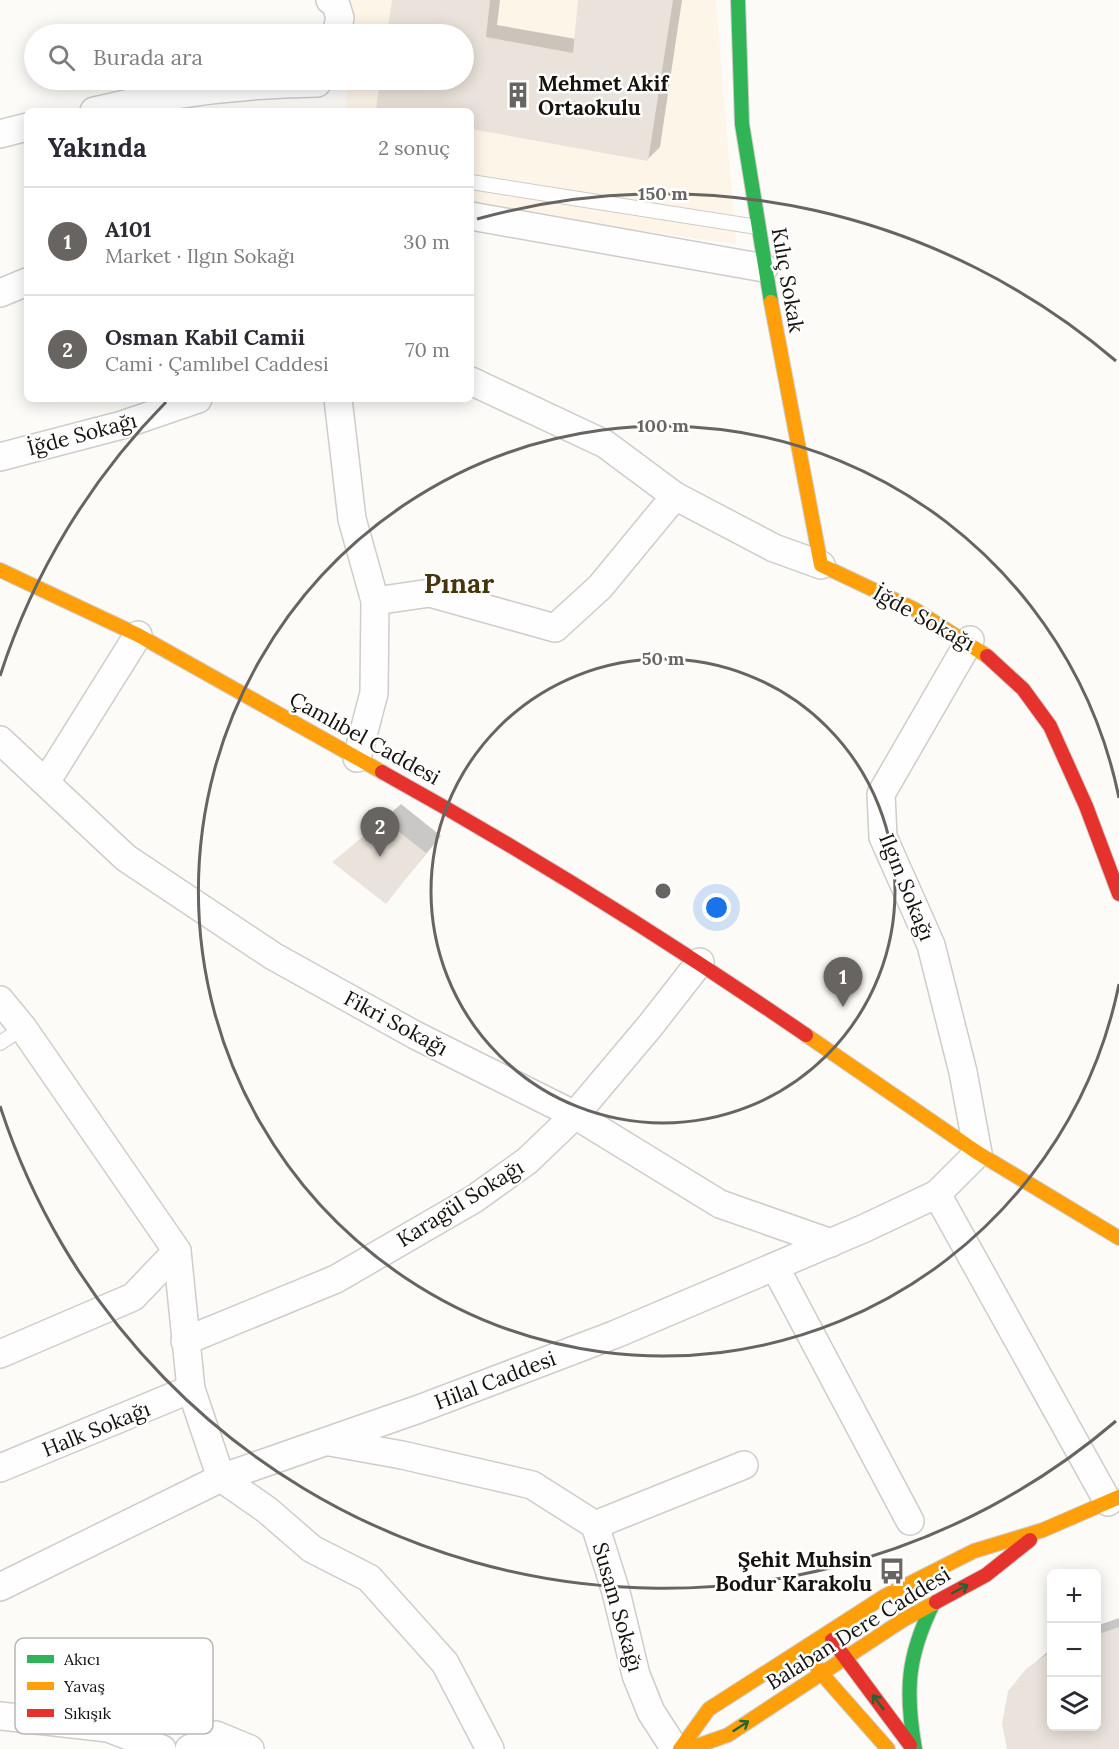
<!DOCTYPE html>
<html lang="tr">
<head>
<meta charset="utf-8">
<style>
	:root { --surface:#fff; --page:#f7f7f7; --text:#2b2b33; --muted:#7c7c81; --line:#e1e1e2; --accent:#676461 }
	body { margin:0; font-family:Lora,serif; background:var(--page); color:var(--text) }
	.controls { position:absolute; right:18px; bottom:18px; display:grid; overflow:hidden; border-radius:9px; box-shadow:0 3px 15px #0003 }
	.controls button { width:54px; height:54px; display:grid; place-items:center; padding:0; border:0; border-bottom:2px solid var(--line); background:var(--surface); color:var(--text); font:30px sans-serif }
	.you { position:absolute; left:717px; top:908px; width:21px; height:21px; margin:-15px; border:4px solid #fff; border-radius:50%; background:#1a73e8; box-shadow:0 0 0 9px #1a73e833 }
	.badge { display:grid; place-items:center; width:39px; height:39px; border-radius:50%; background:var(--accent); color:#fff; font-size:20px; font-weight:700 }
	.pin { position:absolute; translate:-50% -50px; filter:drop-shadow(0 2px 3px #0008) }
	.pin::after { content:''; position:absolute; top:32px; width:21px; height:18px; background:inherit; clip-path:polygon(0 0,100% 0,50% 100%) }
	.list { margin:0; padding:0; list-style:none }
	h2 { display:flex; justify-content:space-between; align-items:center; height:78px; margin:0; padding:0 24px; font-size:26px }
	h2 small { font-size:20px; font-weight:400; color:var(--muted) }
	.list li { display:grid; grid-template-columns:39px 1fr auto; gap:18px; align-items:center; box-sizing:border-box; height:108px; padding:0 24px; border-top:2px solid var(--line) }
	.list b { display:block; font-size:22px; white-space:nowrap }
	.list p { margin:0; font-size:20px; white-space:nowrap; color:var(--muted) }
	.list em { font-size:20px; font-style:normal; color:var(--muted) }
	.icon { flex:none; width:33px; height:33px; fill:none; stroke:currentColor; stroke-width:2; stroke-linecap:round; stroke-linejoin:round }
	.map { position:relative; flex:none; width:1119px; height:1749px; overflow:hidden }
	.search { position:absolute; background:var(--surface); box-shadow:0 3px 15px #0003; left:24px; top:24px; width:450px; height:66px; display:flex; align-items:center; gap:15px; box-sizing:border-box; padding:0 21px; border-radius:33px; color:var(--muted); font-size:22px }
	.panel { position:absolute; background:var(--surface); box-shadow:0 3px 15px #0003; left:24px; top:108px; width:450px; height:294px; border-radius:9px }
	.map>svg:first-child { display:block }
	.education { fill:#fef5e9 }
	.shadow { fill:#0003 }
	.building { fill:#eae3db }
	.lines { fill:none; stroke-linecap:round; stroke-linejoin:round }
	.lane-casing { stroke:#cfccc9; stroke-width:16 }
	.street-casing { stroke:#cfccc9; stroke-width:30 }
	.fast-casing { stroke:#cfccc9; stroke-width:16 }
	.slow-casing { stroke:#cfccc9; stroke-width:16 }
	.jam-casing { stroke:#cfccc9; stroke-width:16 }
	.lane { stroke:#fffefe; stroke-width:14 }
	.street { stroke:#fffefe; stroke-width:27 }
	.fast { stroke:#30b455; stroke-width:14 }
	.slow { stroke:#ff9f0a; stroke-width:14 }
	.jam { stroke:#e5322d; stroke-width:14 }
	.oneway { stroke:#236432 }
	.ring { fill:none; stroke:#676461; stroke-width:3 }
	.labels { text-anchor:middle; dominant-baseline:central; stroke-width:5; stroke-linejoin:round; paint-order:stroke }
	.poi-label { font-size:21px; font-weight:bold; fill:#16130f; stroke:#fff; text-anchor:start }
	.street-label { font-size:21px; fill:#16130f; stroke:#fff }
	.district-label { font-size:27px; font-weight:bold; fill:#45360e; stroke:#fff }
	.key { fill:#fff; stroke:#b9b8b7; stroke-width:1.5 }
	.key-label { font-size:16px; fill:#16130f }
	.centre { fill:#676461; stroke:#fff; stroke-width:3 }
	.ring-label { font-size:18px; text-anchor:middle; font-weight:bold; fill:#676461; stroke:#fff; stroke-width:5; stroke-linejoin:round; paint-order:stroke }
</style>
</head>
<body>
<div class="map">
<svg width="1119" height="1749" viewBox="0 0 1119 1749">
	<rect width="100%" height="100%" fill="#fdfbf8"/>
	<path class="education" d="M350 0H716L736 244 471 207V111H346L347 80H464V34H349Z"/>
	<g class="shadow">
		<path d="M393 0H500L497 25 576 39 580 0H682L660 147 647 160 471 128V111H377L382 80H464V34H388Z"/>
		<path d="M401 804 441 836 386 902 334 862Z"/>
		<path d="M1119 1618V1749H1008L1028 1669 1052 1648V1726H1096V1626Z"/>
	</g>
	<g class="building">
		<path d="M392 0H490L486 37 573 53 578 0H673L648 161 471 129V111H376L380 80H464V34H387Z"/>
		<path d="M384 820 426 853 386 904 332 862Z"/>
		<path d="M1119 1627V1749H1007L1002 1724 1008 1691 1027 1668 1052 1651V1726H1096V1635Z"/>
	</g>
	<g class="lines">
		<g class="lane-casing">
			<g id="lane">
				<path d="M471 182 757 227"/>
				<path d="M0 1043 23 1028"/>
			</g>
		</g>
		<g class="street-casing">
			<g id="street">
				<path d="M330 0 335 2 340 18 336 34"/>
				<path d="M94 111C168 93 241 84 317 83L319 80"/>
				<path d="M0 134 27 127"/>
				<path d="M471 216 764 268"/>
				<path d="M0 293 27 282"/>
				<path d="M471 381 605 444 675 496 774 548 821 565"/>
				<path d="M338 399 352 519 375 601 374 693 357 758"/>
				<path d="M0 457 122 425 198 399"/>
				<path d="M375 601 430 593 555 628 600 587 675 496"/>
				<path d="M0 740 126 858 273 956 415 1035 575 1115 720 1204 831 1243"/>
				<path d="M46 782 138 635"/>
				<path d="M0 1000 23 1028 177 1251 191 1389 221 1478 267 1510 312 1549 369 1578 445 1663 490 1749"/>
				<path d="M937 1194 1108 1502"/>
				<path d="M775 1267 910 1521"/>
				<path d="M185 1341 336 1279 474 1199 527 1161 575 1115 650 1026 700 962"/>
				<path d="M0 1354 133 1297 177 1251"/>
				<path d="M330 1442 402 1455 532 1485 595 1525 616 1592 636 1675 651 1712 675 1749"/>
				<path d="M0 1468 191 1389"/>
				<path d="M595 1525 744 1465"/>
				<path d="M0 1587 221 1478 419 1409 616 1334 865 1228 937 1194 978 1153 963 1072 931 945 883 837 881 794 970 640"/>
				<path d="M0 1716 108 1728 162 1749"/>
				<path d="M189 1749 216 1735 250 1749"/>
			</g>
		</g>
		<g class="fast-casing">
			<g id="fast">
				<path d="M738 0 742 124 771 302"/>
				<path d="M915 1749C905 1691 907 1657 933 1604"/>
			</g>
		</g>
		<g class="slow-casing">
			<g id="slow">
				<path d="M771 302 821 565 914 609 987 656"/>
				<path d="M0 570 138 635 382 772"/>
				<path d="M806 1035 978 1153 1119 1238"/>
				<path d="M810 1656 821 1673 888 1749"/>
				<path d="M680 1749 709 1709 885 1596 974 1551 1043 1530 1119 1497"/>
				<path d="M688 1749 728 1735 903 1620 936 1602"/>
			</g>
		</g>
		<g class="jam-casing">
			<g id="jam">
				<path d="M987 656 1023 689 1050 726 1086 806 1119 894"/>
				<path d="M382 772C528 853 669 941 806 1035"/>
				<path d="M936 1602 986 1575 1030 1540"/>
				<path d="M832 1640 910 1745"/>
			</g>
		</g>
		<use href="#lane" class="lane"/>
		<use href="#street" class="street"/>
		<use href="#fast" class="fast"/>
		<use href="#slow" class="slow"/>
		<use href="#jam" class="jam"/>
	</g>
	<defs><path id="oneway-shaft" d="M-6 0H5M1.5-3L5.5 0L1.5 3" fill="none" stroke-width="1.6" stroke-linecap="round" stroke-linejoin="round" transform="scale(1.5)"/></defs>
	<g class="oneway">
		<use href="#oneway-shaft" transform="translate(960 1589) rotate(-28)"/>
		<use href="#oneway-shaft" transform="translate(878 1702) rotate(-127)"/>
		<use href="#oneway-shaft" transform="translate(741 1726) rotate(-33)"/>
	</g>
	<g class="ring">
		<circle cx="663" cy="891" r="232"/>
		<path d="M1119 984A465 465 0 1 1 1119 798"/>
		<path d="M1116 1421A697 697 0 0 1 0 1106M0 676A697 697 0 0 1 166 402M477 219A697 697 0 0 1 1116 361"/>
	</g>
	<defs>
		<g id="building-bare" transform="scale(2.07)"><path d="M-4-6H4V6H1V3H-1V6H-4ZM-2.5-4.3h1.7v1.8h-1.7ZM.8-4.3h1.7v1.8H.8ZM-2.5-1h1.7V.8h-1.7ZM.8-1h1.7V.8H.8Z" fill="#676461" stroke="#fff" stroke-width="2.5" paint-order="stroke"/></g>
		<g id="bus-bare" transform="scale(2.07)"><path d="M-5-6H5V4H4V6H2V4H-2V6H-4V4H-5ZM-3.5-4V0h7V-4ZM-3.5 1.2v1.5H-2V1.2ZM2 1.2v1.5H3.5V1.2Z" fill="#676461" stroke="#fff" stroke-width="2.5" paint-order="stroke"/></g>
	</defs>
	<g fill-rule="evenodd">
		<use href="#building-bare" x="518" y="95"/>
		<use href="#bus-bare" x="892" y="1571"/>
	</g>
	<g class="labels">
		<g class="poi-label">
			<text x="538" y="83">Mehmet Akif<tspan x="538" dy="24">Ortaokulu</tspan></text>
			<text x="872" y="1559" text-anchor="end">Şehit Muhsin<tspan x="872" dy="24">Bodur Karakolu</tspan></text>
		</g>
		<g class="street-label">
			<text transform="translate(788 280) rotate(80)">Kılıç Sokak</text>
			<text transform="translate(82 434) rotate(-15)">İğde Sokağı</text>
			<text transform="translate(924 618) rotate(29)">İğde Sokağı</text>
			<text transform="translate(365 738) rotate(29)">Çamlıbel Caddesi</text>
			<text transform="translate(907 887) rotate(68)">Ilgın Sokağı</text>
			<text transform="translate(396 1023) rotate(28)">Fikri Sokağı</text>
			<text transform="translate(460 1203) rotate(-32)">Karagül Sokağı</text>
			<text transform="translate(495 1380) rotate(-21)">Hilal Caddesi</text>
			<text transform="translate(96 1429) rotate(-22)">Halk Sokağı</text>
			<text transform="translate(618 1607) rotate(74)">Susam Sokağı</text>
			<text transform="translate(858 1628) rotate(-32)">Balaban Dere Caddesi</text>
		</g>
		<g class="district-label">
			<text x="459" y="583">Pınar</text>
		</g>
	</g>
	<rect x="15" y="1638" width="198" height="96" rx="9" class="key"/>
	<rect x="27" y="1655" width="27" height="8" fill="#30b455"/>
	<rect x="27" y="1682" width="27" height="8" fill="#ff9f0a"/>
	<rect x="27" y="1709" width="27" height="8" fill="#e5322d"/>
	<g class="key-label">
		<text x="64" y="1665">Akıcı</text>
		<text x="64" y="1692">Yavaş</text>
		<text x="64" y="1719">Sıkışık</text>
	</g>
	<circle cx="663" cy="891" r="9" class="centre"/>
	<g class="ring-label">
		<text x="663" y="200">150 m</text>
		<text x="663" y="432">100 m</text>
		<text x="663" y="665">50 m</text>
	</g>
</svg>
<div class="controls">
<button>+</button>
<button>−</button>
<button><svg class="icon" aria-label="layers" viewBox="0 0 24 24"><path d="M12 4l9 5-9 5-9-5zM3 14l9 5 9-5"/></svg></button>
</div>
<div class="you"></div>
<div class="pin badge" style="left:843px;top:1007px">1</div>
<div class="pin badge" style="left:380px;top:857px">2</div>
<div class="search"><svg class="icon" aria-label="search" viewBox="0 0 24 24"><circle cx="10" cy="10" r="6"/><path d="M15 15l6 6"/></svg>Burada ara</div>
<section class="panel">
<h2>Yakında<small>2 sonuç</small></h2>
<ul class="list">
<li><span class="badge">1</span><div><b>A101</b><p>Market · Ilgın Sokağı</p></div><em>30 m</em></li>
<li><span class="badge">2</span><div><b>Osman Kabil Camii</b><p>Cami · Çamlıbel Caddesi</p></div><em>70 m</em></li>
</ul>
</section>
</div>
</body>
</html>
